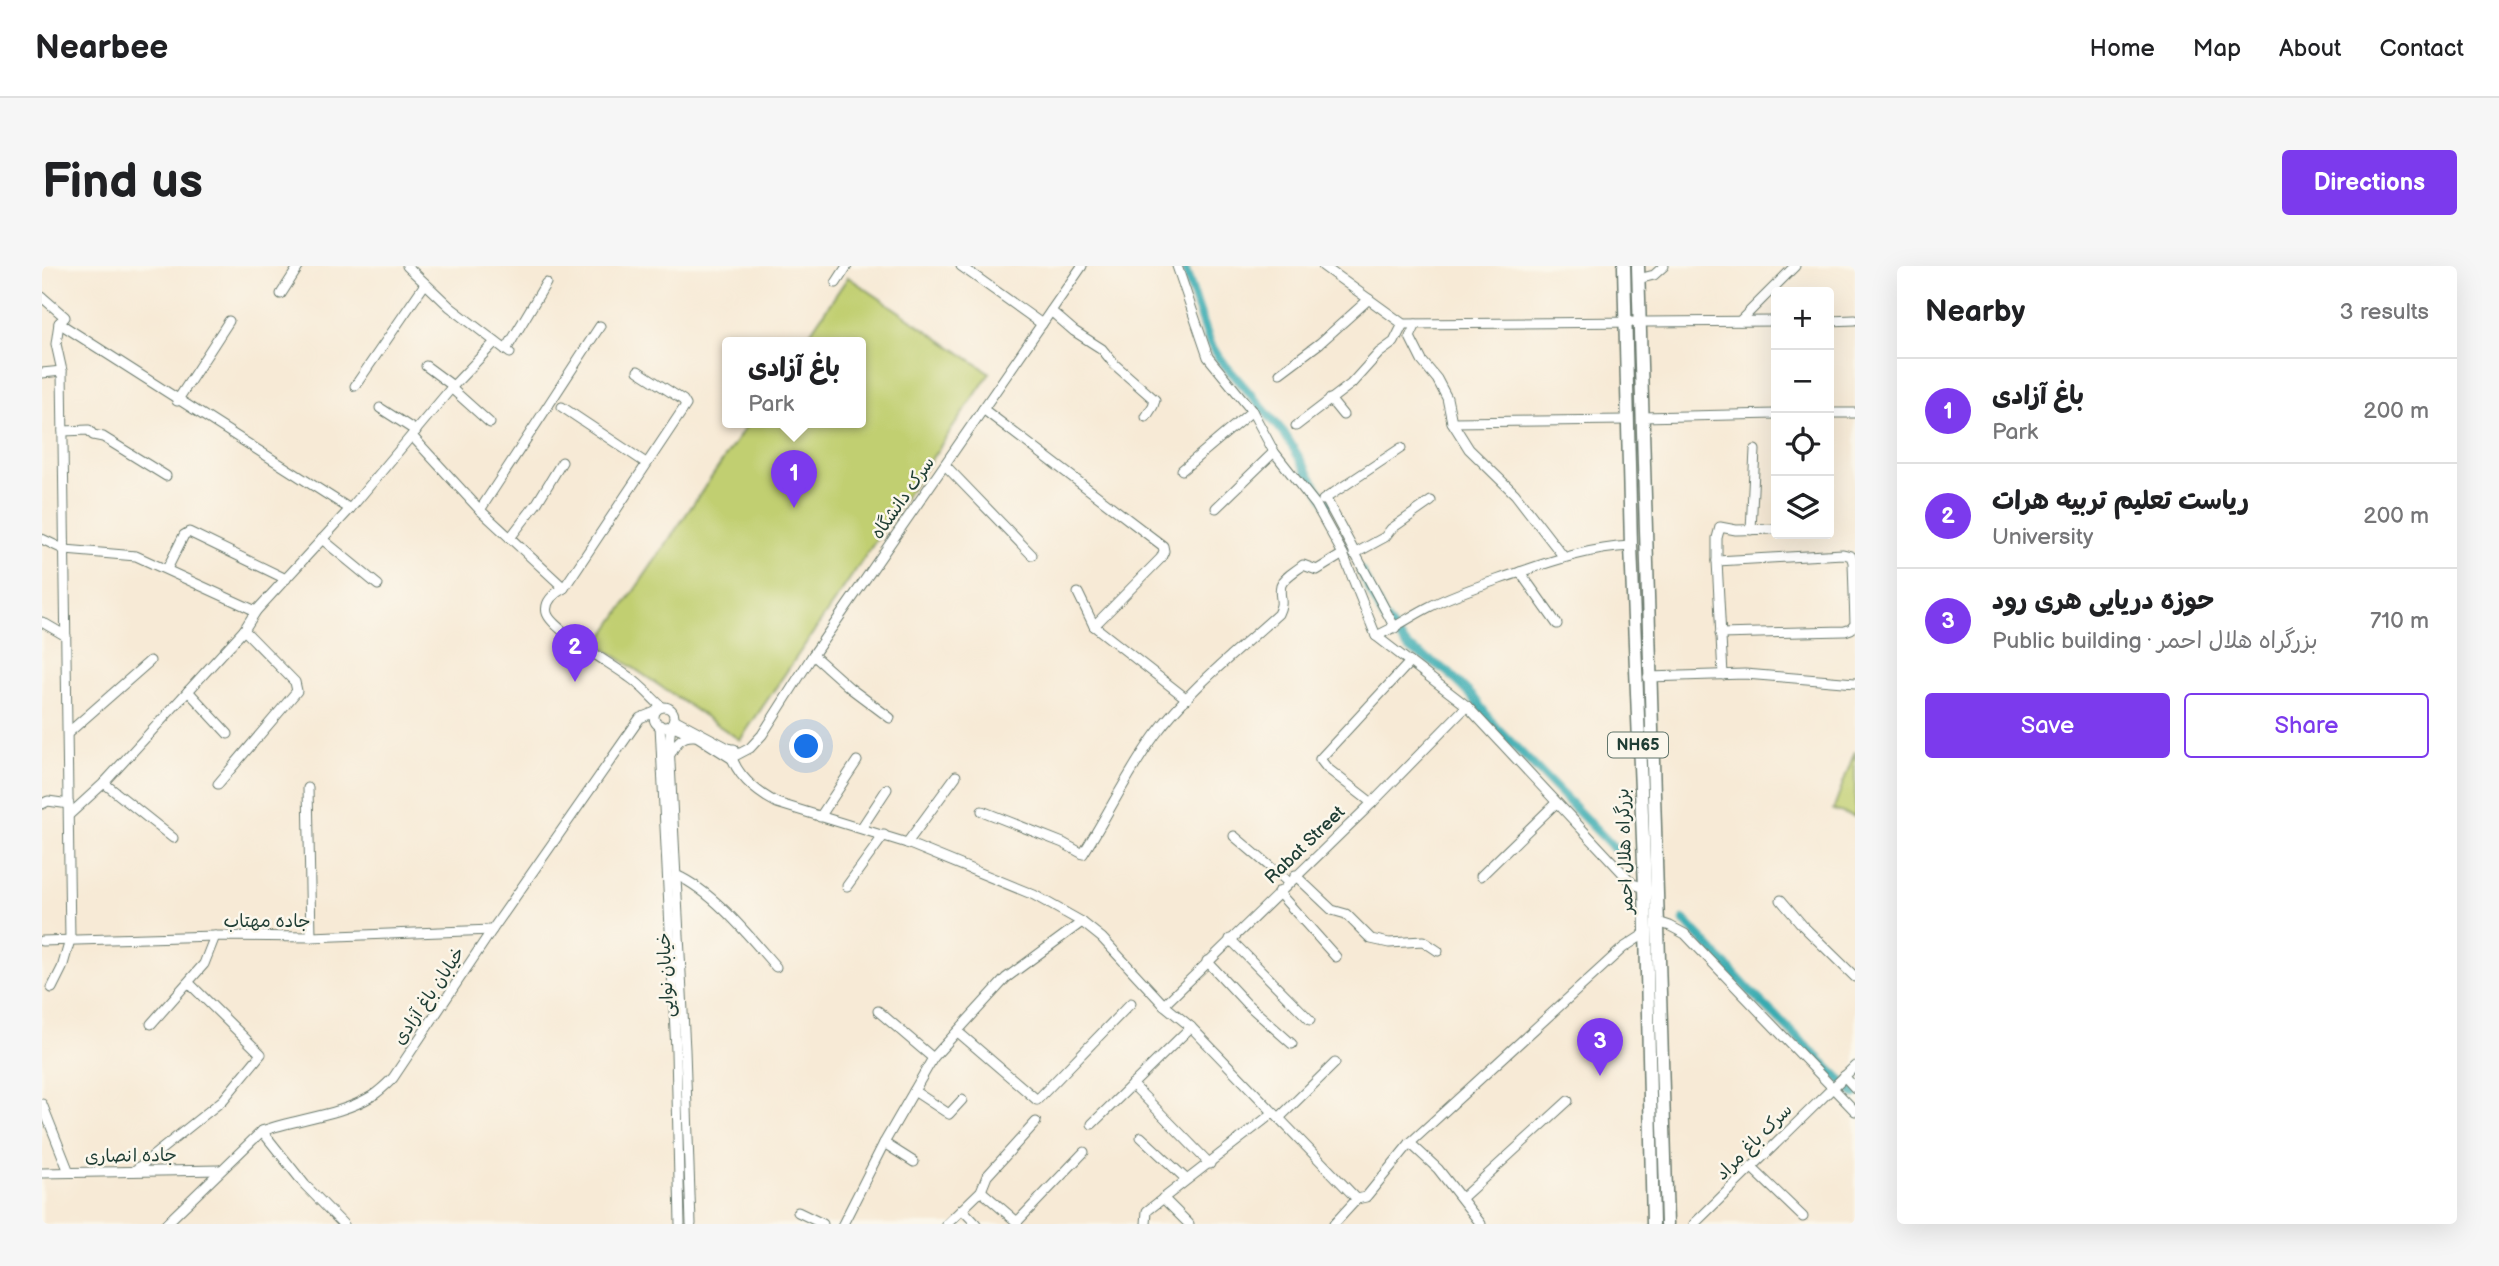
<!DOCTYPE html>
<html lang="en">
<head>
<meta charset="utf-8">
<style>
	:root { --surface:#fff; --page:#f6f6f6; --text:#202124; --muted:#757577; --line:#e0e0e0; --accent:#7c3aed }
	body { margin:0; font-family:"Balsamiq Sans","Playpen Sans Arabic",sans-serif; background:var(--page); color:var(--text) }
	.controls { position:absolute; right:21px; top:21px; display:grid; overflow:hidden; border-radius:7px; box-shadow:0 7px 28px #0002 }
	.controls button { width:63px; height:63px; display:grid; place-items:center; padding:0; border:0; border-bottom:2px solid var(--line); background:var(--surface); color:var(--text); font:35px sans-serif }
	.you { position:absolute; left:765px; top:481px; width:24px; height:24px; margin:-18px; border:5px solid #fff; border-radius:50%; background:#1a73e8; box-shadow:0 0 0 10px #1a73e833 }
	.badge { display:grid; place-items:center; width:46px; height:46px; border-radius:50%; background:var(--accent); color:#fff; font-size:23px; font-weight:700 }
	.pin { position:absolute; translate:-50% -58px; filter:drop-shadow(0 2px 4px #0008) }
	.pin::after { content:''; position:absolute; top:37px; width:24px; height:21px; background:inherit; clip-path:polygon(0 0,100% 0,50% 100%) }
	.popup { position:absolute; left:680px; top:71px; width:144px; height:91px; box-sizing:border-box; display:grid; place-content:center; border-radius:7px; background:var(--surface); filter:drop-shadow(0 2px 5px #0005); font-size:23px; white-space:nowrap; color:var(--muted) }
	.popup b { font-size:26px; color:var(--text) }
	.popup::after { content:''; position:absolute; left:50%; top:100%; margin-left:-14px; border:14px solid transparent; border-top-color:var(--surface) }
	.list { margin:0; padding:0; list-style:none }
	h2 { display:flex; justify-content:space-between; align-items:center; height:91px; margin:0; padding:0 28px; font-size:30px }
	h2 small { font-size:23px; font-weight:400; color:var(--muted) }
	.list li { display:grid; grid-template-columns:46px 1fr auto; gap:21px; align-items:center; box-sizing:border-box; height:105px; padding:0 28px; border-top:2px solid var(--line) }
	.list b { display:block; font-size:26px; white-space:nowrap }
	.list p { margin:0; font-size:23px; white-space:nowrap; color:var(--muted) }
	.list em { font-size:23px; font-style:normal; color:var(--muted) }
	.actions { display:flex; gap:14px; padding:21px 28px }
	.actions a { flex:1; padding:16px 0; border:2px solid var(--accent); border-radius:7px; text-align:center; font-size:24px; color:var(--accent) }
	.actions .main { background:var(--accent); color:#fff }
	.icon { flex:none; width:38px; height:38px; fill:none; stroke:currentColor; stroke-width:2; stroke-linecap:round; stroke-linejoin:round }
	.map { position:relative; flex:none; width:1813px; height:958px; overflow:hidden; border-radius:7px }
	header { display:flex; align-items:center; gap:42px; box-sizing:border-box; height:98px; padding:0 35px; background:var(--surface); border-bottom:2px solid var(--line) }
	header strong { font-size:33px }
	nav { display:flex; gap:38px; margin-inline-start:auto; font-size:24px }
	.intro { display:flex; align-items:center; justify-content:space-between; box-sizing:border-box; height:168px; padding:0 42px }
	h1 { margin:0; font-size:49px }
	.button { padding:18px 32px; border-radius:7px; background:var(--accent); color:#fff; font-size:24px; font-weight:700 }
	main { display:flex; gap:42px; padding:0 42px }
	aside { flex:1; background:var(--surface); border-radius:7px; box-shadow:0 7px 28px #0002 }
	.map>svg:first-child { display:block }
	.green { fill:#c1cf71; stroke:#708652; stroke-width:2 }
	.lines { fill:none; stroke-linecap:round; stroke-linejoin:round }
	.canal { stroke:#38abb1; stroke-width:9 }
	.minor-casing { stroke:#6b7a6d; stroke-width:11 }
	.highway-casing { stroke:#6b7a6d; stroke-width:15 }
	.minor { stroke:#fff; stroke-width:9 }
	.highway { stroke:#fff; stroke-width:12 }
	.labels { text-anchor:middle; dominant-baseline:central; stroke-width:5; stroke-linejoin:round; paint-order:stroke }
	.shield { fill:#fbf7ec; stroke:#61756b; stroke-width:2 }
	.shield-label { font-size:16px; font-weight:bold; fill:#1f3d34 }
	.street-label { font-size:18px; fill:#1f3d34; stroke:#fbf7ec }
</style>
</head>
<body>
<header>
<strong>Nearbee</strong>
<nav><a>Home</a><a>Map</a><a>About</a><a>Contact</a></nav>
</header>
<div class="intro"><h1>Find us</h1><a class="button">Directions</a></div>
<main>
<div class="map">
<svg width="1813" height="958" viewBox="0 0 1813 958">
	<rect width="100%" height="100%" fill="#fbf7ec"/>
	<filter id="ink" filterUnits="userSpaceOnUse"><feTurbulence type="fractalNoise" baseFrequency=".0143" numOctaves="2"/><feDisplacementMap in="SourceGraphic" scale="14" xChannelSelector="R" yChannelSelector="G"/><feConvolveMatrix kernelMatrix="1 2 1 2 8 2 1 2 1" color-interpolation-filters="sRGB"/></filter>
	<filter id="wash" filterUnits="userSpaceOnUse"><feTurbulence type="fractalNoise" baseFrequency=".00686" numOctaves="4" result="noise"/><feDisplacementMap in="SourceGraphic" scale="28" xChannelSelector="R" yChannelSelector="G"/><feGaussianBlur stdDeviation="1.57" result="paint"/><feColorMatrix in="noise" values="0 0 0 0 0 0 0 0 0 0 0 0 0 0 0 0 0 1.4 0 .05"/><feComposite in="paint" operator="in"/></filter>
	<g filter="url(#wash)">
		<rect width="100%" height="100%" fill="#f7ead6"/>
		<g class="green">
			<path d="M806 11 948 107 698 474 556 378 707 156H818V76H762Z"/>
			<path d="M1813 485V551L1791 544Z"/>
		</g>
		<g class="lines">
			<g class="canal">
				<path d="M1142 0 1168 77 1177 92 1242 167 1286 239"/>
				<path d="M1319 305 1342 352 1366 381 1405 405 1432 432 1452 459 1582 592"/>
				<path d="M1642 654 1707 724 1813 828"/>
			</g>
		</g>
	</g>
	<g filter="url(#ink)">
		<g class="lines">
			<g class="minor-casing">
				<g id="minor">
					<path d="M365 0 408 41 468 87"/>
					<path d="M919 0 1000 58"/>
					<path d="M1135 0 1166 91 1210 145 1232 186 1274 239 1301 288 1334 370 1425 440 1591 618 1603 622"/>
					<path d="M1281 0 1361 58 1734 55"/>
					<path d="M1596 13 1612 9 1622 0"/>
					<path d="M794 17 805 0"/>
					<path d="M239 28 257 0"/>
					<path d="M0 31 23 51 17 57 14 78 20 105 28 674 20 702 10 722"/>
					<path d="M1009 45 1032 65 1060 83 1072 98 1113 134 1111 140 1104 151"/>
					<path d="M1698 55 1753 0"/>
					<path d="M1787 55 1813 54"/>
					<path d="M17 57 308 243"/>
					<path d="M1374 58 1368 71 1380 95 1395 113 1405 132 1410 156 1427 183 1473 228 1521 290"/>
					<path d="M464 84 504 17"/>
					<path d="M384 100 411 120"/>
					<path d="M0 107 20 105"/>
					<path d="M1238 107 1278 77 1327 33"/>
					<path d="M313 120 383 18"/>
					<path d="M409 122 448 157"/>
					<path d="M1288 133 1301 149"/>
					<path d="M135 135 187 55"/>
					<path d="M520 141 604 197"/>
					<path d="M338 142 374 165"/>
					<path d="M941 143 1121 280 1122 285 1119 292 1052 360"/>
					<path d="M1787 147H1813"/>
					<path d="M1600 151 1734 148"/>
					<path d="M1410 156 1586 154"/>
					<path d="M1254 160 1309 118 1337 87 1352 76 1361 58"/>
					<path d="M21 165 47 164 51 169 61 171 124 210"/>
					<path d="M370 170 438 244 522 322C513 327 502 335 505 347 509 363 571 399 587 411 599 419 609 431 620 441"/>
					<path d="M903 199 990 289"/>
					<path d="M1140 204 1210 145"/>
					<path d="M1284 233 1353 362"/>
					<path d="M1281 234 1359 182"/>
					<path d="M1174 242 1232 186"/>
					<path d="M438 244 558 60"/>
					<path d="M1709 264 1713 184"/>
					<path d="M468 272 495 237 520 196"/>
					<path d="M0 273 23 284 94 290 214 345"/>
					<path d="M280 273 336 319"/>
					<path d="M1312 288 1343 271 1349 263 1389 235"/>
					<path d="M1675 295 1801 288 1809 290 1811 296 1813 358 1809 363 1803 365 1678 368"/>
					<path d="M125 303 142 269 147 266 244 313"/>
					<path d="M1478 306 1515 358"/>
					<path d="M522 322 644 139 641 134 596 105"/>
					<path d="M1036 327 1052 360 1145 433"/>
					<path d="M0 356 24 370"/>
					<path d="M1334 370C1353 362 1369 350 1387 341 1416 326 1447 317 1478 306 1515 293 1550 282 1589 280"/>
					<path d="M771 389 808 422 848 452"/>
					<path d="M1681 409 1675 295V272L1678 261 1694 264 1734 263"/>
					<path d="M1606 411 1703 408 1813 417"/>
					<path d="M146 425 186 468"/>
					<circle cx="622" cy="451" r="10"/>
					<path d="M632 453 688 483H692"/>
					<path d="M618 459 634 785 638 958"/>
					<path d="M26 467 108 395"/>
					<path d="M688 483C691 507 714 526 735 537L865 577 992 629 1040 656 1060 672 1122 739 1149 761 1315 933"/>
					<path d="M629 487C634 477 640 469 652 470"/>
					<path d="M62 517 131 572"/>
					<path d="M176 518 255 425 253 416 202 364"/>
					<path d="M266 522 269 671"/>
					<path d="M1330 537 1285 502 1278 493 1368 396"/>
					<path d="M0 538 6 535 27 538"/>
					<path d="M940 545 1021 577 1041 588C1066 549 1086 506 1113 469 1147 423 1194 386 1236 348 1243 334 1236 331 1239 319 1242 311 1255 304 1261 299L1275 304 1301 288"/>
					<path d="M27 549 62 517 202 364 214 345 308 243 411 120 453 76"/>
					<path d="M778 551 815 495"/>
					<path d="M820 561 845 523"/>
					<path d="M1192 570 1246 616"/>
					<path d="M865 577 914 510"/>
					<path d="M634 609C672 626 707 670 734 701"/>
					<path d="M1253 609 1290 644 1304 648 1329 673 1347 677 1381 675 1396 685"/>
					<path d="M1439 610 1514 537"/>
					<path d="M805 620 842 569"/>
					<path d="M1236 626 1294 691"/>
					<path d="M1739 634 1761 660 1813 711"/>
					<path d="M1616 656 1628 660 1643 668 1813 845"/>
					<path d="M1188 673 1268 754"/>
					<path d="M0 675 173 670 269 671 450 664"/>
					<path d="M1165 695 1204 737 1250 778"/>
					<path d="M1122 739 1330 537 1425 440"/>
					<path d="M836 745 891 792"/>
					<path d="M109 758 162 698 173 670"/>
					<path d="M916 766 995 834 1089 737"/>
					<path d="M1802 810 1813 822"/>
					<path d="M1090 818 1168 898"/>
					<path d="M872 825 907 848 920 834"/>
					<path d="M0 838 27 906"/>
					<path d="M1237 852 1293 797"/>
					<path d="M1050 858 1149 761"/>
					<path d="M220 865 263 919 301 958"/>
					<path d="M1099 871 1144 913"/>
					<path d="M842 877 872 896"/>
					<path d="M1368 877 1396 903 1439 958"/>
					<path d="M1709 901 1761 951"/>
					<path d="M92 905 181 834 219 788 147 717"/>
					<path d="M0 907 178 904"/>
					<path d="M939 925 975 956 1042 886"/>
					<path d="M1121 932 1147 958"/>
					<path d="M1420 932 1526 835"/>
					<path d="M920 943 934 958"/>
					<path d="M756 946 781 958"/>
					<path d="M124 958 220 865C256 852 297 850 330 830 338 825 345 818 351 812L450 664 598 452 613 446"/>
					<path d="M649 958 643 784 627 478 629 459 656 471 689 492 708 482 720 469 771 389 1040 0"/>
					<path d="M801 958 842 877 891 792 964 712 1040 656"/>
					<path d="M905 958 939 925 945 910 994 856"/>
					<path d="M1104 958 1105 945 1231 847"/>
					<path d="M1292 958 1315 933 1324 931 1368 877 1581 682 1604 667"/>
					<path d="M1652 958 1813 800"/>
				</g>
			</g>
			<g class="highway-casing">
				<g id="highway">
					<path d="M1582 0 1589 280 1603 622 1611 958"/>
					<path d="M1596 0 1625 958"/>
				</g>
			</g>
			<use href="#minor" class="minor"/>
			<use href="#highway" class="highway"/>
		</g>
	</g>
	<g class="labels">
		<rect class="shield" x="1566" y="466.5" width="60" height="25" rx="5"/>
		<g class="shield-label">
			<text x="1596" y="479">NH65</text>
		</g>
		<g class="street-label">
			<text transform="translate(861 232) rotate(-55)">سرک دانشگاه</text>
			<text transform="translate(1263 579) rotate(-44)">Rabat Street</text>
			<text transform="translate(1583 585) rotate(-92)">بزرگراه هلال احمر</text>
			<text x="225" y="655">جاده مهتاب</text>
			<text transform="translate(624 709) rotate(-93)">خیابان نوایی</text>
			<text transform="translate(387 730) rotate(-56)">خیابان باغ آزادی</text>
			<text transform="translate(1712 876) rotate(-45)">سرک باغ مراد</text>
			<text transform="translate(89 890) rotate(-1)">جاده انصاری</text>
		</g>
	</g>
</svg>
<div class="controls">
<button>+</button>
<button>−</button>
<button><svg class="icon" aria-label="locate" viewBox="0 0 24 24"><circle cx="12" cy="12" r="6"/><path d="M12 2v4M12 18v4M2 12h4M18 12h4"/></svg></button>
<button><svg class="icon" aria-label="layers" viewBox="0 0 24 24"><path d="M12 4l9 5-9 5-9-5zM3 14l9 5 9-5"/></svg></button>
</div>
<div class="you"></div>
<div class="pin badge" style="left:752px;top:242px">1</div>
<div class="popup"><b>باغ آزادی</b>Park</div>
<div class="pin badge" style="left:533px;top:416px">2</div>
<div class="pin badge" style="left:1558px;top:810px">3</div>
</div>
<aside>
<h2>Nearby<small>3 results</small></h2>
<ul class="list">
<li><span class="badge">1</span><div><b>باغ آزادی</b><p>Park</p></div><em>200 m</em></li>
<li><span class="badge">2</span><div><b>ریاست تعلیم تربیه هرات</b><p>University</p></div><em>200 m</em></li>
<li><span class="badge">3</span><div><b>حوزه دریایی هری رود</b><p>Public building · بزرگراه هلال احمر</p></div><em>710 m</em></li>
</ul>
<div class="actions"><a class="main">Save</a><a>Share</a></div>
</aside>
</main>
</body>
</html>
